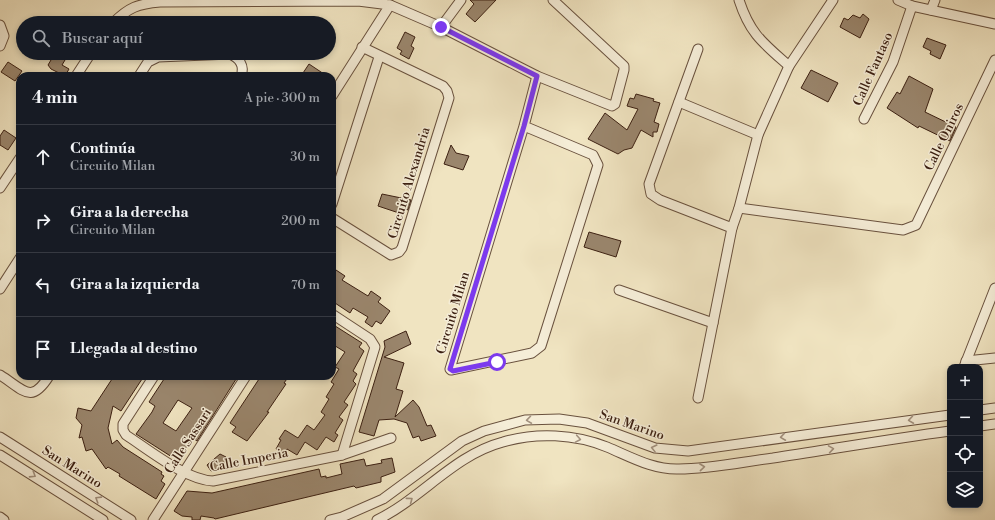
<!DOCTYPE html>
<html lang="es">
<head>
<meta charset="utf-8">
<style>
	:root { --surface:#171b24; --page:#242831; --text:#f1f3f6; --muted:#9ea1a6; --line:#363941 }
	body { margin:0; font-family:"Libre Bodoni",serif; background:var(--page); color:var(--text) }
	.controls { position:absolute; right:12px; bottom:12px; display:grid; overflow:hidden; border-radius:8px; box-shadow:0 2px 6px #0003 }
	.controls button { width:36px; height:36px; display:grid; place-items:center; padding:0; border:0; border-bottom:1px solid var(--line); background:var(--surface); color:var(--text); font:20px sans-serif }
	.stop { position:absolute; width:12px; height:12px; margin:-9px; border:3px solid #7c3aed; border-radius:50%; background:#fff }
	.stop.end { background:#7c3aed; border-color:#fff; box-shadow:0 1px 4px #0008 }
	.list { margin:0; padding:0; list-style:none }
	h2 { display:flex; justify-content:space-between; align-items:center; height:52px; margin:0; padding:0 16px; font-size:17px }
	h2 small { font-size:13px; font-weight:400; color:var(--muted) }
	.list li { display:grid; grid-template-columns:26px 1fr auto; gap:12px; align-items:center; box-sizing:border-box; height:64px; padding:0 16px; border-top:1px solid var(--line) }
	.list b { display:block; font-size:15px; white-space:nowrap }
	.list p { margin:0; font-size:13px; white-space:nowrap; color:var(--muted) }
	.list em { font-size:13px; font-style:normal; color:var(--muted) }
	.icon { flex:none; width:22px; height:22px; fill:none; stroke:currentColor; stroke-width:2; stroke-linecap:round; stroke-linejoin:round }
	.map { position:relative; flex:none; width:995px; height:520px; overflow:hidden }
	.search { position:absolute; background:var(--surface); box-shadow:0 2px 6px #0003; left:16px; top:16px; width:320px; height:44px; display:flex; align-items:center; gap:10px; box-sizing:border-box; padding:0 14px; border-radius:22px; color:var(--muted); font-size:15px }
	.panel { position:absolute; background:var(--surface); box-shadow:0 2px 6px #0003; left:16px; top:72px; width:320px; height:308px; border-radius:12px }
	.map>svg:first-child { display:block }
	.building { fill:#9a866d; stroke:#3c2012; fill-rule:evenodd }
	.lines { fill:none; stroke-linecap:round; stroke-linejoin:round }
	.minor-casing { stroke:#69513e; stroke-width:11 }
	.minor { stroke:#f5edd7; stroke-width:9 }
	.oneway { stroke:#a2917e }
	.route { stroke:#7c3aed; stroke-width:5 }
	.labels { text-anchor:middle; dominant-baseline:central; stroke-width:3; stroke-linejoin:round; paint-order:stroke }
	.street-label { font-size:13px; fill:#3c2012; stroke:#f5edd7 }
</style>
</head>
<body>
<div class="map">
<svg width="995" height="520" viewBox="0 0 995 520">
	<rect width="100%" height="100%" fill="#f0e4c1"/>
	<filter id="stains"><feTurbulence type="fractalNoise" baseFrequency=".005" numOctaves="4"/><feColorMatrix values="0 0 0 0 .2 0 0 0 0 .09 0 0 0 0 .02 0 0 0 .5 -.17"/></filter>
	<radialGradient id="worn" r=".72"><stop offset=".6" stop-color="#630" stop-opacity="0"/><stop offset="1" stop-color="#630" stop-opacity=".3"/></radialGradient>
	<g class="building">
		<path d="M470 0H496L475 22 466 14 474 4Z"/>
		<path d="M863 14 869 19 860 38 840 27 844 18 848 20 853 15 860 18Z"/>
		<path d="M405 32 415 37 411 46 414 48 409 59 400 54 402 51 397 48Z"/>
		<path d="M927 38 946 45 940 59 930 54 931 51 923 47Z"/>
		<path d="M53 53 65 60 62 65 69 69 65 76 51 69 48 65 51 60 46 58Z"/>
		<path d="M8 62 22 71 15 81 1 72Z"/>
		<path d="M309 64 327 76H301Z"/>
		<path d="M811 70 838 83 828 102 801 88Z"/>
		<path d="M909 76 933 89 925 112 956 127 950 141 919 126 918 128 887 108 897 92 900 94Z"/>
		<path d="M636 94 654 99 653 101 660 103 654 122 659 124 657 132H653V137L641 130 632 148 624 150 618 154 588 139 605 113 627 130 638 109 627 106 630 98 634 99Z"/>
		<path d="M4 130 16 138 8 150 0 145V136Z"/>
		<path d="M451 145 456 153 469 156 463 170 444 164Z"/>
		<path d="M382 194 411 200 408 210 401 207 399 213 378 206Z"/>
		<path d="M589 232 621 241 616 257 584 247Z"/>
		<path d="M336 270 345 276 342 280 368 296 371 291 381 298 378 302 390 311 381 324 376 321 372 327 365 322 368 317 353 308 350 313 332 301V276Z"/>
		<path d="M332 324 362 343 359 347 364 351 353 371 357 374 353 381 356 384 344 402 348 405 339 417 343 420 335 433 338 435 334 442 326 437 317 450 305 442 297 455 287 449 285 454 276 449 281 440 279 439 285 430 298 438 307 425 314 430 325 415 321 412 329 399 326 397 334 384 331 382 339 369 335 367 345 352 332 344Z"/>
		<path d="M406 331 411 344 384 357 404 363 396 389 403 391 395 417 413 400 419 407 427 426 431 425 436 436 421 441 419 436 413 438 407 423 394 419 379 420 374 436 359 432 385 347 384 341Z"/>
		<path d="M114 376H144L121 411 113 406 108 428 112 444 117 440 123 447 162 472 161 474 164 476 161 481 165 484 156 499 119 476 120 474 108 467 106 469 92 449 86 451 82 437 79 438 82 425 76 418 78 408 91 411Z"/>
		<path d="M166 376H238L197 441 193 438 181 454 176 451 172 457 136 434 152 412 155 406 149 402ZM178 400 192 408 176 431 163 423Z"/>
		<path d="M261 376H268L272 379 274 376H289L284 383 286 384 267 412H269L247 441 232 432 236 427 230 423Z"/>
		<path d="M220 454 226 457 228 464 211 471 207 465Z"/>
		<path d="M392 458 395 472 381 477V482L356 488 354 486 215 519 214 518 201 516 200 520H192V517L182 516 174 511 187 491 212 493 319 469 321 477 326 476V478L342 474 340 464 364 459 366 466 382 463 381 460Z"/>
	</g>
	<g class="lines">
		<g class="minor-casing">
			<g id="minor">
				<path d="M739 0C750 34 763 43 789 66"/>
				<path d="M898 0 912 6 995 24"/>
				<path d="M931 10 935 0"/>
				<path d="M113 23C129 7 138 4 160 2L358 1 390 5 441 27 537 76 612 106 615 104 624 70V66L553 0"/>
				<path d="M0 25 4 36 0 46"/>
				<path d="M441 27 461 0"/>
				<path d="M698 49 649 184 651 194 660 200 732 228"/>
				<path d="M76 76 91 53"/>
				<path d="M139 76 148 62 158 57 230 54C239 58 245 66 241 76"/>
				<path d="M332 96 390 5"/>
				<path d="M679 102 758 135"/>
				<path d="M864 119 893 62 912 6"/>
				<path d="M524 126 593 155 598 165 541 346 532 353 451 370 450 369 524 126 537 76"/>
				<path d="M0 188 20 158"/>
				<path d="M332 204 379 57"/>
				<path d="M739 208 903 230 916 225 995 60"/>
				<path d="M332 218 391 255 399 252 402 248 449 98 447 91 443 86 362 47"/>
				<path d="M0 289 20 258"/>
				<path d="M619 290 713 323"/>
				<path d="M332 314 370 339 375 347 342 455"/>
				<path d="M966 361 995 358"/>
				<path d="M964 367 995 288"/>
				<path d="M0 375C24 390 31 405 49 376"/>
				<path d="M154 376 123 424V430L126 435C149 450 186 480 213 481L342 455 391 438"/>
				<path d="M698 398 732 228 739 208 758 135 789 66 833 0"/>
				<path d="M980 410 995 408"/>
				<path d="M980 426 995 424"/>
				<path d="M0 437 131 520"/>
				<path d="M0 455 103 520"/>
				<path d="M0 517 4 520"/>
				<path d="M153 520 246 376"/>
				<path d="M330 520 342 517 383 499 462 441 484 431 525 420 559 419 587 423 655 448 688 451 950 415"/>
				<path d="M377 520C422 498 454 455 503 442 536 432 575 434 607 447 631 457 653 470 679 469 710 469 742 462 773 458 832 449 891 439 950 431"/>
			</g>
		</g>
		<use href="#minor" class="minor"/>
	</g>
	<defs><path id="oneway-chevron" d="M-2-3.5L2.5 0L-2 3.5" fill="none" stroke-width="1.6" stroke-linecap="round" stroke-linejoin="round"/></defs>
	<g class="oneway">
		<use href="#oneway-chevron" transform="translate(529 420) rotate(172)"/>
		<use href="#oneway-chevron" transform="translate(911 420) rotate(172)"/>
		<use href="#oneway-chevron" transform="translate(783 437) rotate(172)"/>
		<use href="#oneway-chevron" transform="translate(578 439) rotate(10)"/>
		<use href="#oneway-chevron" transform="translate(654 448) rotate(-166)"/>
		<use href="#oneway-chevron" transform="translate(831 449) rotate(-9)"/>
		<use href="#oneway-chevron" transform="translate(702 467) rotate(-6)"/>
		<use href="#oneway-chevron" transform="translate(33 475) rotate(32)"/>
		<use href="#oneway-chevron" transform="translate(98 499) rotate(-148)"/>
		<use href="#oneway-chevron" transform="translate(410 500) rotate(-37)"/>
	</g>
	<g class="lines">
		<path class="route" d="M441 27 537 76 524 126 450 369 453 371 497 362"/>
	</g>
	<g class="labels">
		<g class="street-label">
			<text transform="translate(873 69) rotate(-66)">Calle Fantaso</text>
			<text transform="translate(944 137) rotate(-64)">Calle Oniros</text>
			<text transform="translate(409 183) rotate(-73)">Circuito Alexandria</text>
			<text transform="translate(453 313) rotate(-73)">Circuito Milan</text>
			<text transform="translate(632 425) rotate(19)">San Marino</text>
			<text transform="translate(188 441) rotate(-57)">Calle Sassari</text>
			<text transform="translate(249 460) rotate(-11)">Calle Imperia</text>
			<text transform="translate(72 467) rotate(32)">San Marino</text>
		</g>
	</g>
	<rect width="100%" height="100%" filter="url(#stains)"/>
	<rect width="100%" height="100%" fill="url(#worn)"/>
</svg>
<div class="controls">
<button>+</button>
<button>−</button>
<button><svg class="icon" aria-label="locate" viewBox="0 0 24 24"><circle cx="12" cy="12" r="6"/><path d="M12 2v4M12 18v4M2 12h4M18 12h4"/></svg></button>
<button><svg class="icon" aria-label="layers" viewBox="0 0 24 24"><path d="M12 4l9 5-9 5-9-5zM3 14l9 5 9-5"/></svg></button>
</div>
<div class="stop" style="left:497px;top:362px"></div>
<div class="stop end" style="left:441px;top:27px"></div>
<div class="search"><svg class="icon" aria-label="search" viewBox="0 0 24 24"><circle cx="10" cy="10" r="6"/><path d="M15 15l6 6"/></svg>Buscar aquí</div>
<section class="panel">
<h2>4 min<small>A pie · 300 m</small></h2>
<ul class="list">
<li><svg class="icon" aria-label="ahead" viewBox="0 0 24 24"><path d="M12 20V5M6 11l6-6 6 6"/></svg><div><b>Continúa</b><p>Circuito Milan</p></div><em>30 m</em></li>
<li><svg class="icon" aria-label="right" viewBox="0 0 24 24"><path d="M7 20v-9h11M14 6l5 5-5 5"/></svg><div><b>Gira a la derecha</b><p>Circuito Milan</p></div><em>200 m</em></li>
<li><svg class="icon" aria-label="left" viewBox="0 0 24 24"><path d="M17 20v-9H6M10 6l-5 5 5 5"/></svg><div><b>Gira a la izquierda</b></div><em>70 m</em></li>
<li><svg class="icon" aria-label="arrive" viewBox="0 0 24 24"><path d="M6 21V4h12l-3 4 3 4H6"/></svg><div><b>Llegada al destino</b></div></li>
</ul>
</section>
</div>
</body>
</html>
